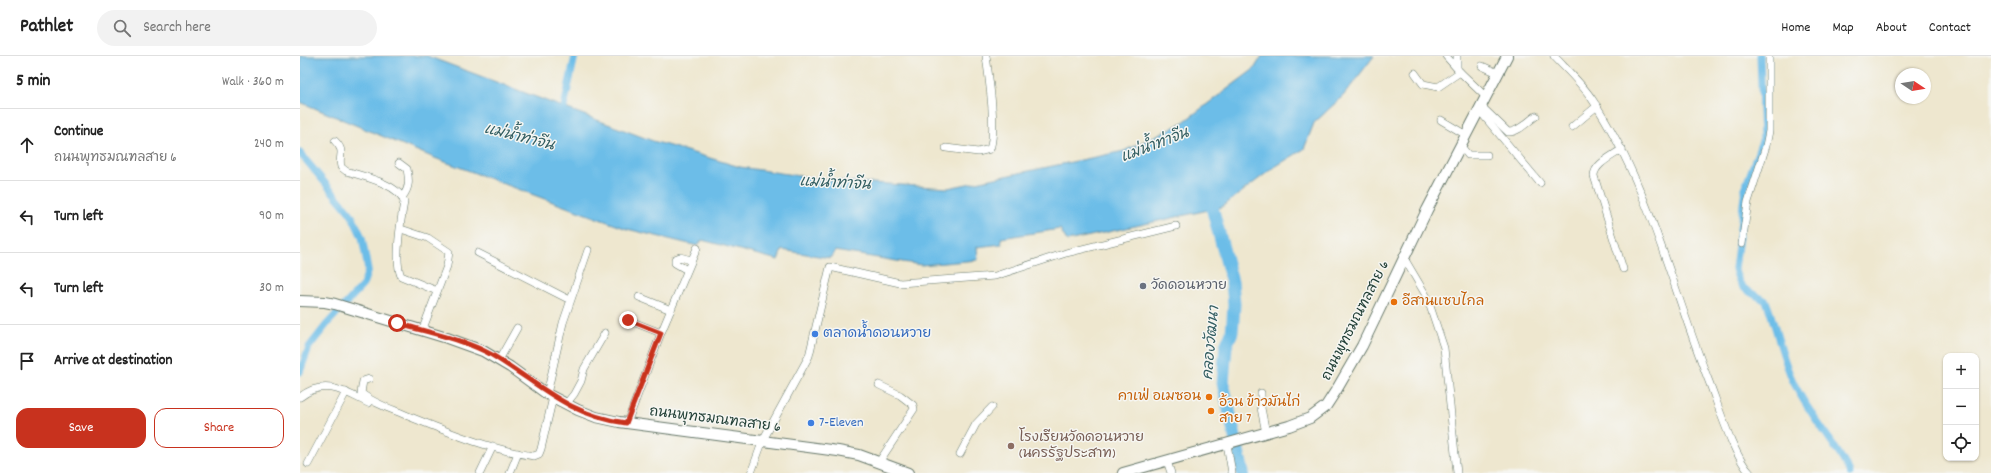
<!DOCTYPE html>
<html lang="en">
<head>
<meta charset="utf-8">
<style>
	:root { --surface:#fff; --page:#f2f2f2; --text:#222; --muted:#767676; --line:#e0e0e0; --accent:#c8321e }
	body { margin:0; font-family:Dekko,"Playpen Sans Thai",sans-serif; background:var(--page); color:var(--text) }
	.controls { position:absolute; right:12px; bottom:12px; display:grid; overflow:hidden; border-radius:8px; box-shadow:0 1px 3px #0004 }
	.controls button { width:36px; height:36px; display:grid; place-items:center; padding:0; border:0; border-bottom:1px solid var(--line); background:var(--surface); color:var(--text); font:20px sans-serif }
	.compass { position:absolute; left:1595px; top:12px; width:36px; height:36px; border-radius:50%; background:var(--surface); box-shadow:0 1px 3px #0004; rotate:102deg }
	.stop { position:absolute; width:12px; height:12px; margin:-9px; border:3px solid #c8321e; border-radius:50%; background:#fff }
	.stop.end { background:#c8321e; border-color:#fff; box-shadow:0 1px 4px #0008 }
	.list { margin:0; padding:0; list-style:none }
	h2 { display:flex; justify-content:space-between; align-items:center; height:52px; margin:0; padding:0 16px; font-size:17px }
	h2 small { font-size:13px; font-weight:400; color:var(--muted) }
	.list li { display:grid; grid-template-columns:26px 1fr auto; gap:12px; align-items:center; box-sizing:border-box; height:72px; padding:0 16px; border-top:1px solid var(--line) }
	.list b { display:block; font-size:15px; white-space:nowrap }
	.list p { margin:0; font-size:13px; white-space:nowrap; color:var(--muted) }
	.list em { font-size:13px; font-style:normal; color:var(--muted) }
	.actions { display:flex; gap:8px; padding:12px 16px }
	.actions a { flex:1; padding:9px 0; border:1px solid var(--accent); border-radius:12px; text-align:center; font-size:14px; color:var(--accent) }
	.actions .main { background:var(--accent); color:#fff }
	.icon { flex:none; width:22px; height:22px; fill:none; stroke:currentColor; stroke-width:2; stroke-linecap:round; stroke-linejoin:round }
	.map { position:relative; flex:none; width:1691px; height:417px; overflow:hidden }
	header { display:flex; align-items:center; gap:24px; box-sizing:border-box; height:56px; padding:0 20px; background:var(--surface); border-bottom:1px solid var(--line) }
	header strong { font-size:19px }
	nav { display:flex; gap:22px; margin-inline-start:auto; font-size:14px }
	.search { width:280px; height:36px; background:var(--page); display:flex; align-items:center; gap:10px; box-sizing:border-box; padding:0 14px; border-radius:22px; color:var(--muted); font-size:15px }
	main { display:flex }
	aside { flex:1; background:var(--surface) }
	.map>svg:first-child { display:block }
	.water { fill:#6cbde8; stroke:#467d8e }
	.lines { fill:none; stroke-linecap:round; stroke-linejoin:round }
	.canal { stroke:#6cbde8; stroke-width:7 }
	.river { stroke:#6cbde8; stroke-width:13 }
	.street-casing { stroke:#67786a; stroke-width:8 }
	.secondary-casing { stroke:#67786a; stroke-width:12 }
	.street { stroke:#fff; stroke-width:7 }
	.secondary { stroke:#fff; stroke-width:10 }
	.route { stroke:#c8321e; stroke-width:5 }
	.worship-dot { fill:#6b7280; stroke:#f6f6f2; stroke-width:1.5 }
	.food-dot { fill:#e8710a; stroke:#f6f6f2; stroke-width:1.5 }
	.shop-dot { fill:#3f7fe0; stroke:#f6f6f2; stroke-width:1.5 }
	.education-dot { fill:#8d6e63; stroke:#f6f6f2; stroke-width:1.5 }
	.labels { text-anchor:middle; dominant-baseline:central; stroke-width:3; stroke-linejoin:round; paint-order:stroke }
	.worship-label { font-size:14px; fill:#5b616d; stroke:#f6f6f2; text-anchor:start }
	.food-label { font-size:14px; fill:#c56008; stroke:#f6f6f2; text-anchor:start }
	.street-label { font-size:14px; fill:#1f3d34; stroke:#f6f6f2 }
	.shop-label { font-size:14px; fill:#366cbe; stroke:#f6f6f2; text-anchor:start }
	.education-label { font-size:14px; fill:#785e54; stroke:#f6f6f2; text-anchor:start }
	.water-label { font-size:15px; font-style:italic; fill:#325d61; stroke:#f6f6f2 }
</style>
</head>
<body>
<header>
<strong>Pathlet</strong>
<div class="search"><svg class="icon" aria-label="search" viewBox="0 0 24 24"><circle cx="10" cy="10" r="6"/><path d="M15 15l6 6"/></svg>Search here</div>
<nav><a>Home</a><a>Map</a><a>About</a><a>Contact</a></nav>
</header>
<main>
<aside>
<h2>5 min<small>Walk · 360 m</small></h2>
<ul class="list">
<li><svg class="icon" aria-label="ahead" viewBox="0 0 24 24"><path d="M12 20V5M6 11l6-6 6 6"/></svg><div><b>Continue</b><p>ถนนพุทธมณฑลสาย 6</p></div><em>240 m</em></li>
<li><svg class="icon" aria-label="left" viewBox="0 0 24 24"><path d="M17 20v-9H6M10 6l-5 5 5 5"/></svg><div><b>Turn left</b></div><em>90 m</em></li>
<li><svg class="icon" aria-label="left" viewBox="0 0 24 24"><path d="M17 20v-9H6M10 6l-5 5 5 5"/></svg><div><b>Turn left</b></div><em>30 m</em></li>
<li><svg class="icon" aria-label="arrive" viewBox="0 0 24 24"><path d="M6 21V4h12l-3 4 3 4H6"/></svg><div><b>Arrive at destination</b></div></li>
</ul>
<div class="actions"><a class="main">Save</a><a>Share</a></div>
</aside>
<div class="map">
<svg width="1691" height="417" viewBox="0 0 1691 417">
	<rect width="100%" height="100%" fill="#f6f6f2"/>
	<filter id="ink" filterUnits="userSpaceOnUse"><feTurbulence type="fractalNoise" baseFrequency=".025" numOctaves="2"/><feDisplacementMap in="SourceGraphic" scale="8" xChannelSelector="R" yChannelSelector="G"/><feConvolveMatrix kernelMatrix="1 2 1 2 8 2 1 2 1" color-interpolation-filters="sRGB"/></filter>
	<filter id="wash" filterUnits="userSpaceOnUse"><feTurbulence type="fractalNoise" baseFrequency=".012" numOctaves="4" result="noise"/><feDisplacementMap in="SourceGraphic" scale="16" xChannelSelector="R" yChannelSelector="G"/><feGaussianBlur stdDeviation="0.9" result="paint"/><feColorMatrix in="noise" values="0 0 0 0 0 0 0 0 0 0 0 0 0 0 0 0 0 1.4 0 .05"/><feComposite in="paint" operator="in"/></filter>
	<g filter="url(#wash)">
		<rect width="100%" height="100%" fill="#eee7cf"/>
		<path class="water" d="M0 0H127L353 85 440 111 527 124 648 132 824 95 882 67 954 13 962 0H1074L1044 39 1014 67 1004 93 973 112 922 151 767 185 760 173 701 182 702 188 677 191 678 204 621 209 535 195 530 202 482 194 478 204 402 184 398 190 327 173 250 145 132 101 0 46Z"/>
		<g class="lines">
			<g class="canal">
				<path d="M1460 0 1463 82 1445 132 1435 213C1441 237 1447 233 1466 245 1476 270 1481 298 1492 323 1507 357 1534 384 1550 417"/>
				<path d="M262 60 275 0"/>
				<path d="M0 97 51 158 62 181 68 214 63 229 27 268 9 291 0 316"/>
			</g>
			<path class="river" d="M908 136 932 226 934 248 933 264 932 276 926 290 923 327 943 417"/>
		</g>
	</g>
	<g filter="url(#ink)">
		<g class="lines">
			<g class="street-casing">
				<g id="street">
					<path d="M1146 0 1160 16"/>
					<path d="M1254 0C1267 14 1282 28 1292 43 1349 128 1371 229 1408 323 1418 348 1433 399 1450 417"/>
					<path d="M1182 10 1198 17"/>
					<path d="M1157 11V0"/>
					<path d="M1115 17 1123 28 1138 31 1160 16 1186 41"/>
					<path d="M1181 50 1208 76C1218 77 1228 65 1236 60"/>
					<path d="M1179 54 1240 127"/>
					<path d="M1141 64 1166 79"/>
					<path d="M1272 71 1297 50"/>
					<path d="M35 85C46 96 38 99 41 111L46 115C62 120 100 128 104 146 101 163 94 205 101 220L137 235"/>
					<path d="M1160 89 1168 99H1187"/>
					<path d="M646 92 678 96 690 93C697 74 689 22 686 0"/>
					<path d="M1322 93C1313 100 1294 108 1294 120L1323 213"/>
					<path d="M99 107 107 113C109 124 110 131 103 140"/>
					<path d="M101 173 128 182 149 196 147 210 122 275"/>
					<path d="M1442 188 1448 146 1466 90 1469 75V0"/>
					<path d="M178 197 270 244"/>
					<path d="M1104 202 1127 241 1144 292 1157 417"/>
					<path d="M387 214 375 207V203L380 201 391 204"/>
					<path d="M339 241 371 254"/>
					<path d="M328 264 361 277"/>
					<path d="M199 304 217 272"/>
					<path d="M69 323 63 325 61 337C74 348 92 353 108 360 148 376 191 394 234 400L239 398 241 393 253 341"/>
					<path d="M961 337V352L966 377"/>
					<path d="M247 338 263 267 288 194"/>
					<path d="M0 341C24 322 44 335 68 347"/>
					<path d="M266 348 274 338 281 325 284 313 305 277"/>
					<path d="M327 367 361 277 397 192"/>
					<path d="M927 388 932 417"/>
					<path d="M660 398 676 368 692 351"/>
					<path d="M867 405 871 417"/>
					<path d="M579 406 614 353 613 349 600 339 579 329"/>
					<path d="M8 408 46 336"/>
					<path d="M180 417 193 390"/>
					<path d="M210 417 218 397"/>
					<path d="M451 417 463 384 509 300 530 211 600 227 695 220 766 197 876 170"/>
				</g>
			</g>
			<g class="secondary-casing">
				<g id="secondary">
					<path d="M0 245 25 246 35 248 147 282 183 295 210 311 247 338 278 354 296 361 319 366 538 395 559 399 608 417"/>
					<path d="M823 417 989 370 1010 362 1026 350 1037 333 1062 290 1127 154 1207 0"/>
				</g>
			</g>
			<use href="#street" class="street"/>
			<use href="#secondary" class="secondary"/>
		</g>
	</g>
	<g class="lines" filter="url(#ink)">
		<path class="route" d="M97 267C128 277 164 283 192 299 240 328 267 359 326 367L361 277 328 264"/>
	</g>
	<circle class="worship-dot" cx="843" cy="230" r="4"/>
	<g class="food-dot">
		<circle cx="1094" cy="246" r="4"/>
		<circle cx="909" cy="341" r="4"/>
		<circle cx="911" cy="355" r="4"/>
	</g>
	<g class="shop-dot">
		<circle cx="515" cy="278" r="4"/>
		<circle cx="511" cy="367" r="4"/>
	</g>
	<circle class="education-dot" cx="711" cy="390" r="4"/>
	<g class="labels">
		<g class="worship-label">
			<text x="851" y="230">วัดดอนหวาย</text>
		</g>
		<g class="food-label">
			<text x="1102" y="246">อีสานแซบไกล</text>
			<text x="901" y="341" text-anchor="end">คาเฟ่ อเมซอน</text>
			<text x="919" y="347">อ้วน ข้าวมันไก่<tspan x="919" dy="16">สาย 7</tspan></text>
		</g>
		<g class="street-label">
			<text transform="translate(1056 265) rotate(-63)">ถนนพุทธมณฑลสาย 6</text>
			<text transform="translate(415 364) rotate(7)">ถนนพุทธมณฑลสาย 6</text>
		</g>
		<g class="shop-label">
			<text x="523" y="278">ตลาดน้ำดอนหวาย</text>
			<text x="519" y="367">7-Eleven</text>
		</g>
		<g class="education-label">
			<text x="719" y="382">โรงเรียนวัดดอนหวาย<tspan x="719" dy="16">(นครรัฐประสาท)</tspan></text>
		</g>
		<g class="water-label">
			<text transform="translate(219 82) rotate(14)">แม่น้ำท่าจีน</text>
			<text transform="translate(855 90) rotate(-21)">แม่น้ำท่าจีน</text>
			<text transform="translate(535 128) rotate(3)">แม่น้ำท่าจีน</text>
			<text transform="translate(912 287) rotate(-85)">คลองวัฒนา</text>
		</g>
	</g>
</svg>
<div class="controls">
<button>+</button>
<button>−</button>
<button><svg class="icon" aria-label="locate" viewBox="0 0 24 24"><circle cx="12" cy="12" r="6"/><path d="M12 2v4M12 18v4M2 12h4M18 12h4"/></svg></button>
</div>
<svg class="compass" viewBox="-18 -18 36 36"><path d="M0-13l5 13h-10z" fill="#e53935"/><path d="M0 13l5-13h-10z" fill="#767676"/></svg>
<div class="stop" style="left:97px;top:267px"></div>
<div class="stop end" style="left:328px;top:264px"></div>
</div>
</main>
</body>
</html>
